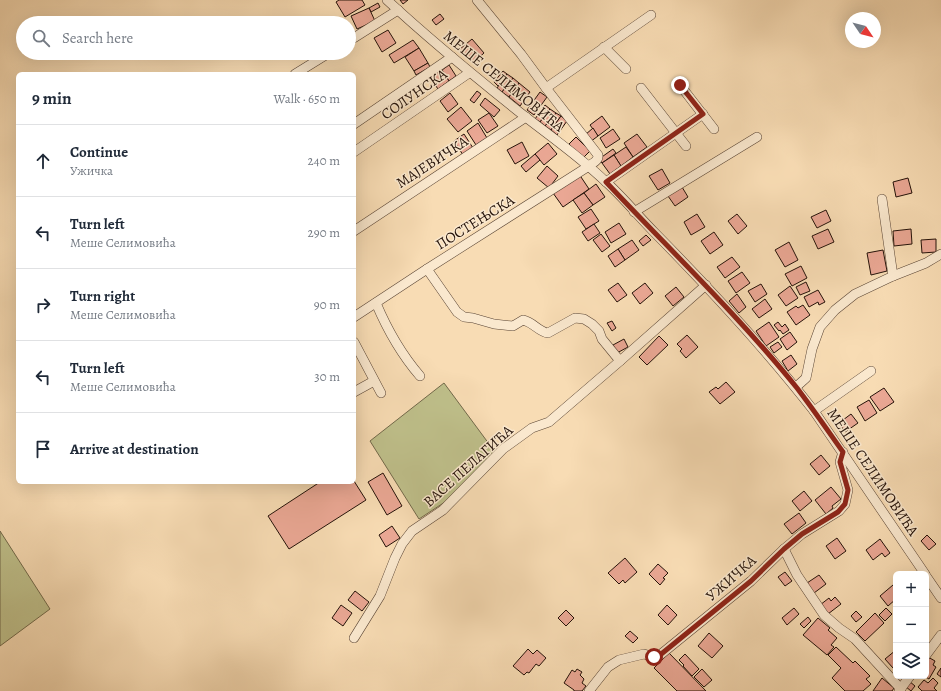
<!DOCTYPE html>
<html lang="en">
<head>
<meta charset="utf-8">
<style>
	:root { --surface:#fff; --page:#f6f6f7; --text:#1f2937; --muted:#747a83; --line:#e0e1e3 }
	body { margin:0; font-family:Alegreya,serif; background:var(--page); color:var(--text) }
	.controls { position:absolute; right:12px; bottom:12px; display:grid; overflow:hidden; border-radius:6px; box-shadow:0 4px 16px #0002 }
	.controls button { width:36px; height:36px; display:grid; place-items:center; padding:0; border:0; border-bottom:1px solid var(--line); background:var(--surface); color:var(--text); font:20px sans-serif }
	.compass { position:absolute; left:845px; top:12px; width:36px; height:36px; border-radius:50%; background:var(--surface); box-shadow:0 4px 16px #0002; rotate:125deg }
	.stop { position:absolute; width:12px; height:12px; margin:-9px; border:3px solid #8f2418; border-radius:50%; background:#fff }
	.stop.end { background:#8f2418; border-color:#fff; box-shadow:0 1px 4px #0008 }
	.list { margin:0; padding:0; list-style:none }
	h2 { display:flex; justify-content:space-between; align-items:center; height:52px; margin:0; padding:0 16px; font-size:17px }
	h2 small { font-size:13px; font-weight:400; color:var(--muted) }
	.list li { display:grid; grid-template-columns:26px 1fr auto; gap:12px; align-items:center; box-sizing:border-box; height:72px; padding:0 16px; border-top:1px solid var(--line) }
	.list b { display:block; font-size:15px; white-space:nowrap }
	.list p { margin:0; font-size:13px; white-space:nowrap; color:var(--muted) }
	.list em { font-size:13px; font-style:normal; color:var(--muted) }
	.icon { flex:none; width:22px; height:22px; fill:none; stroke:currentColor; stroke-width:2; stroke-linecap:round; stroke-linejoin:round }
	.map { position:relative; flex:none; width:941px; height:691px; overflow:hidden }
	.search { position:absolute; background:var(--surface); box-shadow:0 4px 16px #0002; left:16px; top:16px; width:340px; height:44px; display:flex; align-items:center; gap:10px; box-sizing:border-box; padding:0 14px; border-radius:22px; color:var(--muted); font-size:15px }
	.panel { position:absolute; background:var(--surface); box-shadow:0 4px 16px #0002; left:16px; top:72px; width:340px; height:412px; border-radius:6px }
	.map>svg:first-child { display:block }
	.green { fill:#bfc08b; stroke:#72694a }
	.building { fill:#eba895; stroke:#241209 }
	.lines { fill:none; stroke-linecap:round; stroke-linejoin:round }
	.street-casing { stroke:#594434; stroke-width:10 }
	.street { stroke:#fae8ce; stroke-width:9 }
	.route { stroke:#8f2418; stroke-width:5 }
	.labels { text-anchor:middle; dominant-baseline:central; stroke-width:3; stroke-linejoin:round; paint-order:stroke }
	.street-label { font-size:15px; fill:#241209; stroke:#fae8ce }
</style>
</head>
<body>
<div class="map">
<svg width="941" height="691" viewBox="0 0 941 691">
	<rect width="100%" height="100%" fill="#f8dcb4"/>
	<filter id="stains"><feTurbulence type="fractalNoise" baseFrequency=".005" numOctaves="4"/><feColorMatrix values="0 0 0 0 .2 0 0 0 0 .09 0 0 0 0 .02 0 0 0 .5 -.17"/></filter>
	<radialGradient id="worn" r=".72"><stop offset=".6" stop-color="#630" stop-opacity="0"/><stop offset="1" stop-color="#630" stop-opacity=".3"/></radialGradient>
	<g class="green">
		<path d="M444 383 495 452 451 498 419 519 370 441Z"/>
		<path d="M0 531 50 609 0 646Z"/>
	</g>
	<g class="building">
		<path d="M339 0H362L365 5 345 17 336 2Z"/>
		<path d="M400 0H408L403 4Z"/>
		<path d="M378 3 380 7 371 12 369 8Z"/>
		<path d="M369 8 375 21 357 29 351 16Z"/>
		<path d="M440 14 444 19 436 25 432 20Z"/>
		<path d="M388 30 396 43 382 52 374 38Z"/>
		<path d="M472 39 484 53 473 63 460 49Z"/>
		<path d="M413 40 419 48 394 63 389 55Z"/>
		<path d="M419 48 428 63 414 71 405 57Z"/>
		<path d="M428 63 430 67 416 75 414 71Z"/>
		<path d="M449 65 456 76 449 81 442 70Z"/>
		<path d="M440 68 449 81 438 89 429 76Z"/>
		<path d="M503 71 507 74 498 86 494 82Z"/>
		<path d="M507 74 513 78 502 92 497 88Z"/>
		<path d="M513 78 519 83 509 97 502 92Z"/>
		<path d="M519 83 530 92 520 106 509 97Z"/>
		<path d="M477 91 481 94 474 103 470 100Z"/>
		<path d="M540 92 547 97 534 115 527 110Z"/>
		<path d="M450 93 458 104 448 112 440 101Z"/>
		<path d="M485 98 500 110 494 117 480 105Z"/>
		<path d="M545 105 550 109 540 122 535 119Z"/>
		<path d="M461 107 472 121 458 132 447 119Z"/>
		<path d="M550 109 556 113 545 126 540 122Z"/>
		<path d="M489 113 498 126 487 133 478 120Z"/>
		<path d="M556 113 561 116 551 130 545 126Z"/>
		<path d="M561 116 567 121 557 135 551 130Z"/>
		<path d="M602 116 610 127 598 136 590 125Z"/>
		<path d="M478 123 487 138 476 145 467 131Z"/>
		<path d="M593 128 598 136 590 142 585 135Z"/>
		<path d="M613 129 620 139 606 148 600 138Z"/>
		<path d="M464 134 473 148 463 155 454 141Z"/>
		<path d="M637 134 647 147 633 157 624 143Z"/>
		<path d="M576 137 590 151 583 158 569 144Z"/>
		<path d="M522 142 529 156 515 164 507 150Z"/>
		<path d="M548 143 557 154 544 165 535 154Z"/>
		<path d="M626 147 633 157 621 166 614 155Z"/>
		<path d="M613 149 616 153 602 163 599 159Z"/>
		<path d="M535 154 540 160 526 172 521 166Z"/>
		<path d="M614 155 621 166 610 174 602 163Z"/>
		<path d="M547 166 558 176 549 188 537 178Z"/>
		<path d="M662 169 670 183 658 190 649 176Z"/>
		<path d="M579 174 589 189 563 207 553 193Z"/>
		<path d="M908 178 912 193 896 197 893 182Z"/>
		<path d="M596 184 605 197 593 205 584 193Z"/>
		<path d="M682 187 688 197 675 206 668 196Z"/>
		<path d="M584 193 593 205 582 213 573 200Z"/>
		<path d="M591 209 599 221 586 229 578 217Z"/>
		<path d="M826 210 831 221 817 228 811 217Z"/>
		<path d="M697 214 705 227 691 235 684 222Z"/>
		<path d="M737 214 747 226 738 234 728 221Z"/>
		<path d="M619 223 626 234 611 243 605 232Z"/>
		<path d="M594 224 600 233 588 241 582 232Z"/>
		<path d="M828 229 834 242 818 249 812 236Z"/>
		<path d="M911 229 912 244 894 246 893 231Z"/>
		<path d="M714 232 723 245 710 254 701 241Z"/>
		<path d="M601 234 610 246 602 252 593 240Z"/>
		<path d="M646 235 651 240 643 246 639 241Z"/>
		<path d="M936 239V252L922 253 921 240Z"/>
		<path d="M632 240 639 250 625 260 618 249Z"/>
		<path d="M789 242 798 260 785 267 775 250Z"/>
		<path d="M618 249 625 260 615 267 608 256Z"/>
		<path d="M883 250 887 271 871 275 867 253Z"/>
		<path d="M732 257 740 267 725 278 717 267Z"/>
		<path d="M801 266 807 278 792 286 785 274Z"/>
		<path d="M742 272 750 283 736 293 728 281Z"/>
		<path d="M806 282 810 291 800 295 796 287Z"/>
		<path d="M618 283 627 295 617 302 608 290Z"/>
		<path d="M645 283 653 293 640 304 632 293Z"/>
		<path d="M761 284 767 294 755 302 748 291Z"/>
		<path d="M790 286 798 298 786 306 778 295Z"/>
		<path d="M676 287 684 297 673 306 665 296Z"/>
		<path d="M818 290 825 302 819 305 818 302 809 307 804 297Z"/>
		<path d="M737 294 746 307 739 313 729 301Z"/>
		<path d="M765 299 772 309 759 318 752 309Z"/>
		<path d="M803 305 810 315 796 325 787 312 796 306 798 308Z"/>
		<path d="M612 321 616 328 612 331 607 323Z"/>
		<path d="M769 322 779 337 766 346 756 331Z"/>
		<path d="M778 322 782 327 785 324 789 330 783 334 780 330 779 331 774 325Z"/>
		<path d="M790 332 797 342 787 350 780 339Z"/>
		<path d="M687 335 698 347 686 358 680 351 682 349 677 344Z"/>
		<path d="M659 336 668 345 647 365 639 357Z"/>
		<path d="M624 339 628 347 617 353 613 345Z"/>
		<path d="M778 342 782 347 774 353 770 347Z"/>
		<path d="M791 355 797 364 788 371 782 361Z"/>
		<path d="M726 382 735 392 720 404 709 392 716 387 718 389Z"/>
		<path d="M884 388 894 402 880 411 870 397Z"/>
		<path d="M869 400 877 413 865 421 857 407Z"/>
		<path d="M851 414 858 423 845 432 839 423Z"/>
		<path d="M821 455 830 466 819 475 810 464Z"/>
		<path d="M383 473 402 506 387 515 368 482Z"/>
		<path d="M354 481 366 500 289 549 268 516 320 482H354Z"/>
		<path d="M831 487 841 499 832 506 833 508 826 514 815 500Z"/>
		<path d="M804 491 812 501 800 511 792 501Z"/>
		<path d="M799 513 806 523 792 534 784 524Z"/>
		<path d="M392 526 400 538 386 547 379 535Z"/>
		<path d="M927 535 936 544 929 550 921 541Z"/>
		<path d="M837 538 846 551 835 559 826 546Z"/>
		<path d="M880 539 890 553 885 557 882 553 873 560 866 550Z"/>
		<path d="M625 558 637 572 625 583 623 580 619 584 608 573Z"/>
		<path d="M658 564 668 573 663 578 665 579 660 585 649 574Z"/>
		<path d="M785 572 792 581 785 586 778 577Z"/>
		<path d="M819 575 826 584 814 593 807 583Z"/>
		<path d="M893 585 896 588V599L888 606 880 596Z"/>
		<path d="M355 591 369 602 362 611 348 600Z"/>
		<path d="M835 597 841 604 828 614 820 605 829 598 831 601Z"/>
		<path d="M341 605 352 613 343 626 332 618Z"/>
		<path d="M667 605 677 615 668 625 658 615Z"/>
		<path d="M794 608 799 614 787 625 782 618Z"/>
		<path d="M886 608 892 614 885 621 879 615Z"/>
		<path d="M566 610 574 618 566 626 558 618Z"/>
		<path d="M856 611 862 617 856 622 851 616Z"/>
		<path d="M875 613 884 623 865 641 856 632Z"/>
		<path d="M808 617 811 621 804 628 800 624Z"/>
		<path d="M818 618 830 628 828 630 837 638 831 645 834 647 827 655 803 635Z"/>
		<path d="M630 631 638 638 633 643 625 636Z"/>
		<path d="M709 633 723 646 712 658 698 646Z"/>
		<path d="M836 647 853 663 855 661 870 676 866 679 871 684 863 691H845L832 678 841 668 828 655Z"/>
		<path d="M528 649 533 654 537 650 546 658 539 666 536 664 529 673 527 672 524 675 513 666Z"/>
		<path d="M896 650V665L893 668 885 659Z"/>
		<path d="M669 653 706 691H677L654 668Z"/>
		<path d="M685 654 699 669 692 676 683 666 684 665 679 660Z"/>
		<path d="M928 657 935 661 933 665 936 667 929 679 924 676H926V660Z"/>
		<path d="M941 668V677L937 674Z"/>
		<path d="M577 669 582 672 580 675 584 679 582 683 586 686 582 691H574V690L564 683 572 670 575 672Z"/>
		<path d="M702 669 712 680 704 687 694 677Z"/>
		<path d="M882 678 894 688 892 691H873Z"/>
		<path d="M933 678 938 683 934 688 937 691H922L918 687 924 680 928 683Z"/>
		<path d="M909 681 915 686 911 691 905 686Z"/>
	</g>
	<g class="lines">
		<g class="street-casing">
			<g id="street">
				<path d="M387 0C429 39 473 75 518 111 547 134 578 155 605 181 623 197 638 216 655 233 711 290 765 348 814 411L925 574"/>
				<path d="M349 41 398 10"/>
				<path d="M604 47 626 69"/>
				<path d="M295 74 329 53"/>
				<path d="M680 85 714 129"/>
				<path d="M546 88 651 15"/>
				<path d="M641 88 686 146"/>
				<path d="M354 124 452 57"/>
				<path d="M354 152 469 73"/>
				<path d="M606 182 703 114"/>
				<path d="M882 199 893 276"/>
				<path d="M634 212 757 137"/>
				<path d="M354 231 526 117"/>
				<path d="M427 269 457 312 464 317 473 318 494 324 513 326 523 320C533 322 539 332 548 333L575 318 584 319 592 324 599 331 602 339 620 361"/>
				<path d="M376 303C387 329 401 354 420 376"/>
				<path d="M354 317 427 269 589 166C592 163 599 161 598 155L546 88 521 54 477 0"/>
				<path d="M354 342 381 393"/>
				<path d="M796 387 806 378 812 349 820 327 835 310 855 294 893 276 926 263 941 254"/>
				<path d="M354 392 374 381"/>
				<path d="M814 411 871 371"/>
				<path d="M784 549 797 575 824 615 839 628 855 639 901 689"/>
				<path d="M926 576 941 598"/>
				<path d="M354 638 380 596 395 558 402 544 412 531 443 510 503 449 532 428 549 422 620 361 706 285"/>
				<path d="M926 655 941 635"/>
				<path d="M589 691 608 667 619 660 644 654 654 657 660 655 751 581 784 549 802 534 839 511 845 504 848 490 840 462 843 452"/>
				<path d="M899 691 910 676"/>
			</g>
		</g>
		<use href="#street" class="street"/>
	</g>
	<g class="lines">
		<path class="route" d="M654 657 660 655 751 581 784 549 802 534 838 512 845 504 848 490 840 462 843 452C828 431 813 409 797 388 738 315 670 250 606 182L703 114 680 85"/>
	</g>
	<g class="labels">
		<g class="street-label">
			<text transform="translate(504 81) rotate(39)">МЕШЕ СЕЛИМОВИЋА</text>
			<text transform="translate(414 94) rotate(-35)">СОЛУНСКА</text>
			<text transform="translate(432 162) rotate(-33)">МАЈЕВИЧКА</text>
			<text transform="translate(475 222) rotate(-32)">ПОСТЕЊСКА</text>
			<text transform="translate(468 466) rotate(-42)">ВАСЕ ПЕЛАГИЋА</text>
			<text transform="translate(873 472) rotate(56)">МЕШЕ СЕЛИМОВИЋА</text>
			<text transform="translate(731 578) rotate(-41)">УЖИЧКА</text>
		</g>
	</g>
	<rect width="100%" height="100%" filter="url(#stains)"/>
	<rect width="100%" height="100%" fill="url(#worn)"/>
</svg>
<div class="controls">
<button>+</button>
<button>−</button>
<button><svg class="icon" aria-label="layers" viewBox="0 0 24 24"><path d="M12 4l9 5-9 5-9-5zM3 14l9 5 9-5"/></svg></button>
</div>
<svg class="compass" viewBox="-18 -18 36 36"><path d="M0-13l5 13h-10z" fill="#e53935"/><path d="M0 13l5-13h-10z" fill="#747a83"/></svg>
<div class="stop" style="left:654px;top:657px"></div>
<div class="stop end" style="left:680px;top:85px"></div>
<div class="search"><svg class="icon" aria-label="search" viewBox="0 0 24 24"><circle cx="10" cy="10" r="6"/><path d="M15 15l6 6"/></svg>Search here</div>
<section class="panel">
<h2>9 min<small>Walk · 650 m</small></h2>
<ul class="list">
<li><svg class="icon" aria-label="ahead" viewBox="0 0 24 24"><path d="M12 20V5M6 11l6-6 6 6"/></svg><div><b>Continue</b><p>Ужичка</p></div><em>240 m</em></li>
<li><svg class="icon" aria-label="left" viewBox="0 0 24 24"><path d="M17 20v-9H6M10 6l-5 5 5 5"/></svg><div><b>Turn left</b><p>Меше Селимовића</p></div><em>290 m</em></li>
<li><svg class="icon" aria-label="right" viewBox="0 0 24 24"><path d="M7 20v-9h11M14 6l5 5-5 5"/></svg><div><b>Turn right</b><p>Меше Селимовића</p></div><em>90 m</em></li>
<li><svg class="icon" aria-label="left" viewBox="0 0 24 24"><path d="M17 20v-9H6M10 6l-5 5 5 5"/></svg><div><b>Turn left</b><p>Меше Селимовића</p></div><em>30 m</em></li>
<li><svg class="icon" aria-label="arrive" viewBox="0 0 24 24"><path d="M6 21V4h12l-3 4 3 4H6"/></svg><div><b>Arrive at destination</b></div></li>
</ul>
</section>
</div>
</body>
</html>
